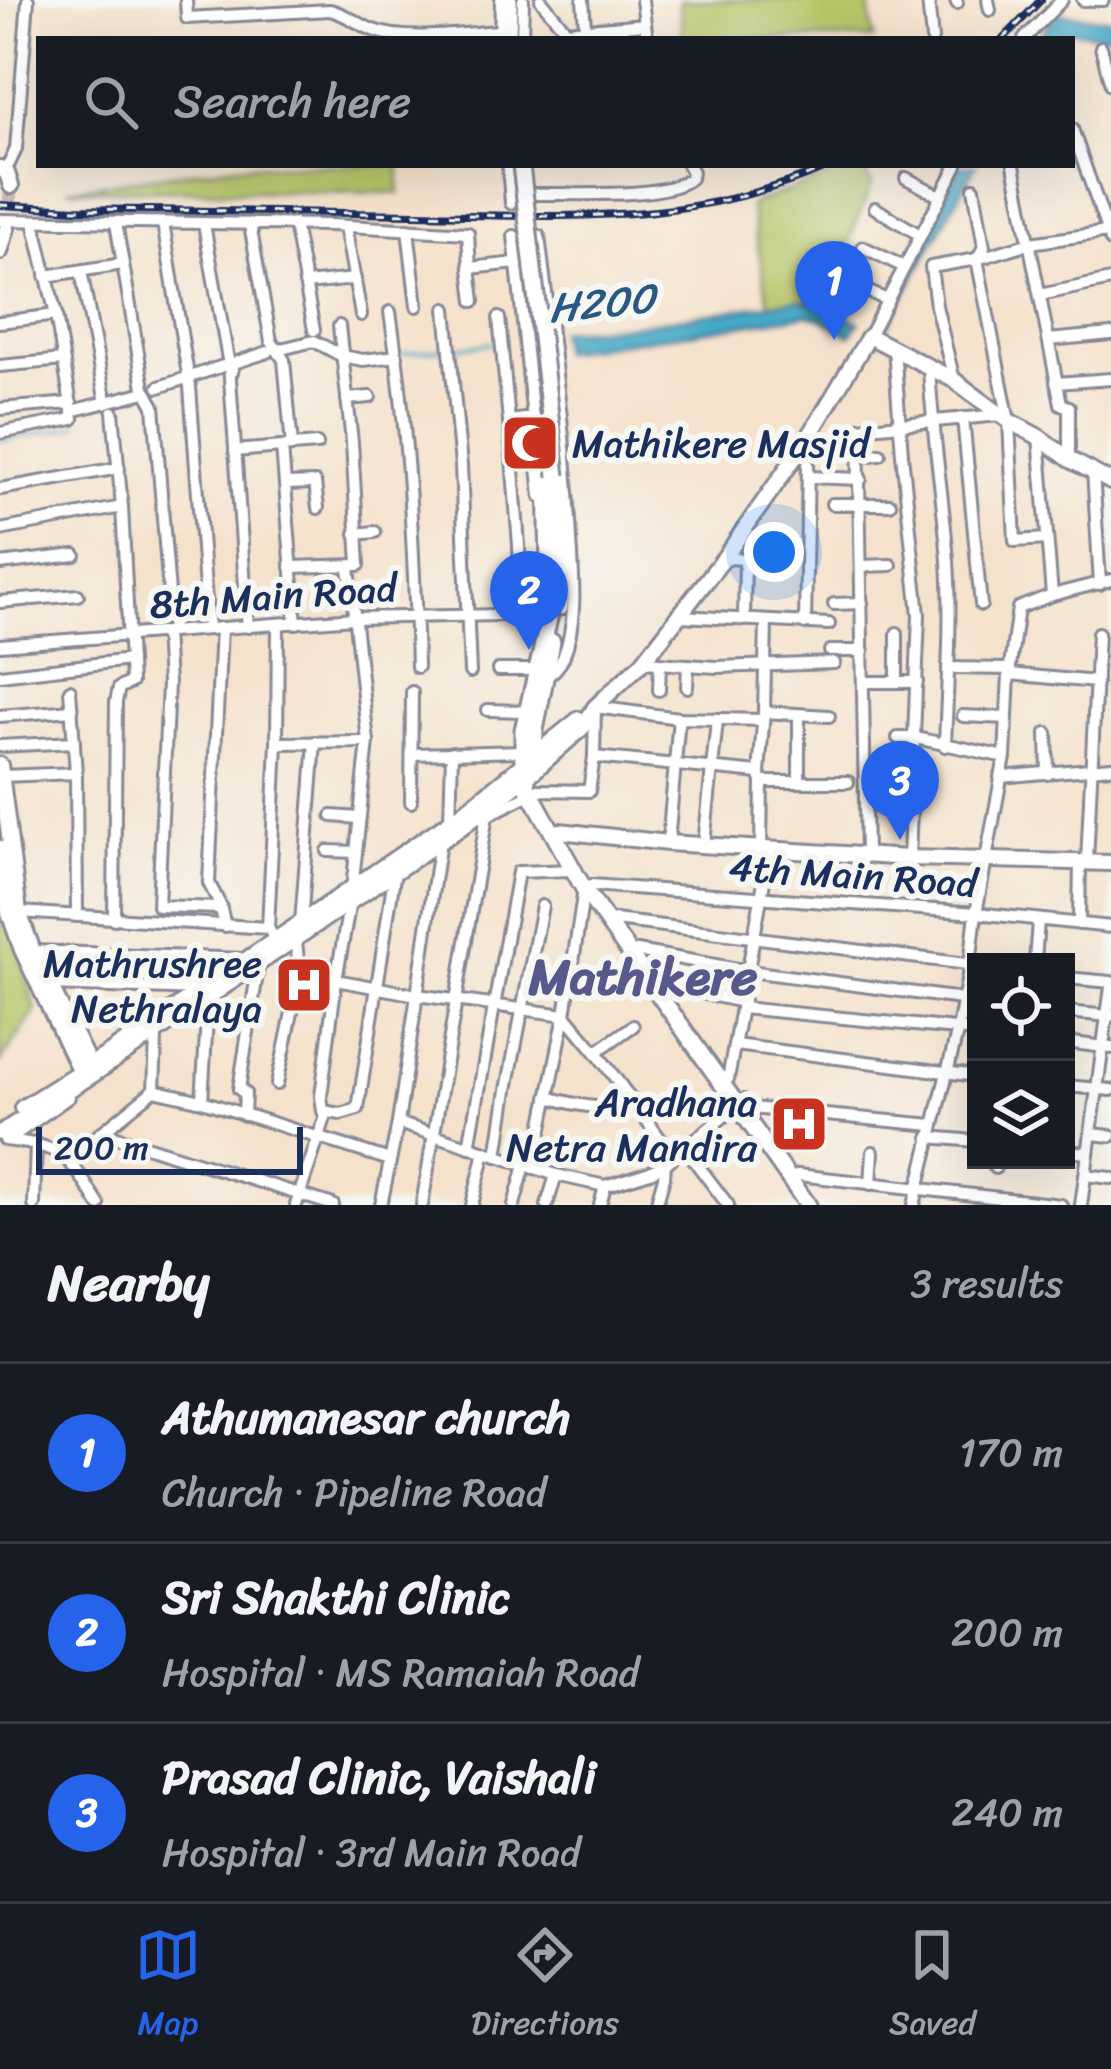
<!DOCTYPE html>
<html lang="en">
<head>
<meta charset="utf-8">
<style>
	:root { --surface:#171b24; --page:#20242c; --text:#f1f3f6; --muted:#9ea1a6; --line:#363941; --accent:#2563eb }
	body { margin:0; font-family:Sriracha,sans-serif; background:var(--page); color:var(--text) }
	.controls { position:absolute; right:36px; bottom:36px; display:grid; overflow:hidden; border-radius:0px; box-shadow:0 12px 48px #0002 }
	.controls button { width:108px; height:108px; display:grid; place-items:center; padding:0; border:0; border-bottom:3px solid var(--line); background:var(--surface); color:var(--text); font:60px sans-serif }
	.scale { position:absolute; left:36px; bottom:30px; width:267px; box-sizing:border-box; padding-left:12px; border:6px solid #1b2f5e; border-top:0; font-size:33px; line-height:42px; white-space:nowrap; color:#1b2f5e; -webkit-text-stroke:9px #f6f6f2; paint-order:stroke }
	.you { position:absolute; left:774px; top:552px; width:42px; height:42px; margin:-30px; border:9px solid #fff; border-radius:50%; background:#1a73e8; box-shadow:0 0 0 18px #1a73e833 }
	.badge { display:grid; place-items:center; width:78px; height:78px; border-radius:50%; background:var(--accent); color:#fff; font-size:39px; font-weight:700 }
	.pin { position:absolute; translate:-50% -99px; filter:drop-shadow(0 3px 6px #0008) }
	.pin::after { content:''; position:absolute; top:63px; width:42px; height:36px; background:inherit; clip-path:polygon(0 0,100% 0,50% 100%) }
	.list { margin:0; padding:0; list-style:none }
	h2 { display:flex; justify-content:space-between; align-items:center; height:156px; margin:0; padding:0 48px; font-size:51px }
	h2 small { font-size:39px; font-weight:400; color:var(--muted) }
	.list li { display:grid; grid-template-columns:78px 1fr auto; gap:36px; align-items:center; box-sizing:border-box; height:180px; padding:0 48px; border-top:3px solid var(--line) }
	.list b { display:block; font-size:45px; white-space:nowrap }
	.list p { margin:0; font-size:39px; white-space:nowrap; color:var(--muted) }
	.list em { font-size:39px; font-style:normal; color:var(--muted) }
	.icon { flex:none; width:66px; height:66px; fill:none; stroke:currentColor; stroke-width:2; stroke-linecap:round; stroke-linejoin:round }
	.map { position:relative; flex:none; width:1111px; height:1205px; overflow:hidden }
	.search { position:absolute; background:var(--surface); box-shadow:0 12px 48px #0002; left:36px; right:36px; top:36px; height:132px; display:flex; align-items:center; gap:30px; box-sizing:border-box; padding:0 42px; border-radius:0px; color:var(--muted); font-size:45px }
	.sheet { height:696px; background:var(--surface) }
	nav { display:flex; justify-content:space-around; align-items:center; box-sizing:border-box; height:168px; border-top:3px solid var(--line); background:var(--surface); font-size:33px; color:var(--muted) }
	nav a { display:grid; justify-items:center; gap:6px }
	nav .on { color:var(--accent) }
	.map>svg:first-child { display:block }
	.green { fill:#b7c568; stroke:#697a63; stroke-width:3 }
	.water { fill:#44a8c4; stroke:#306c91; stroke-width:3 }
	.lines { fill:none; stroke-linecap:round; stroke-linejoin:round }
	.stream { stroke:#44a8c4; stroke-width:3 }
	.tertiary-tunnel { stroke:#c9beb6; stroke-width:14; stroke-dasharray:14 7; stroke-linecap:butt }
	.minor-casing { stroke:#888895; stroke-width:16 }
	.tertiary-casing { stroke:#888895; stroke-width:20 }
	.secondary-casing { stroke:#888895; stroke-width:21 }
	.minor { stroke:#fff; stroke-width:10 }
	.tertiary { stroke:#fff; stroke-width:14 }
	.secondary { stroke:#fff; stroke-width:15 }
	.rail-casing { stroke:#1b2f5e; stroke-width:8 }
	.rail { stroke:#f6f6f2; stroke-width:3; stroke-dasharray:9; stroke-linecap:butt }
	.secondary-bridge-casing { stroke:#888895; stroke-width:21; stroke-linecap:butt }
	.secondary-bridge { stroke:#fff; stroke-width:15 }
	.labels { text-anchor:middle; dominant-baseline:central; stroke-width:12; stroke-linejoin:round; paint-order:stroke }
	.poi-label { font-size:39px; fill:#1b2f5e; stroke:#f6f6f2; text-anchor:end }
	.street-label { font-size:39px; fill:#1b2f5e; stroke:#f6f6f2 }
	.water-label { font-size:42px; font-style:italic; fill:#295982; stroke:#f6f6f2 }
	.district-label { font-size:51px; font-weight:bold; fill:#57588b; stroke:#f6f6f2 }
</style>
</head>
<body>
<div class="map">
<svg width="1111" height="1205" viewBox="0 0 1111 1205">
	<rect width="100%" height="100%" fill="#f6f6f2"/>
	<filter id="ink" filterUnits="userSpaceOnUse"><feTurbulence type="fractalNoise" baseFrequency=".00833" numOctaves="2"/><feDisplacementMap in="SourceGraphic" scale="24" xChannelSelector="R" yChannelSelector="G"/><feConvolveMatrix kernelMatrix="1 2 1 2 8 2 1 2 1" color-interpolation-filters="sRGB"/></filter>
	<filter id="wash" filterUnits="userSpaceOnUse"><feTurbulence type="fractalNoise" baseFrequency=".004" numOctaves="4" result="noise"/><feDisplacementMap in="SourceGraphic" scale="48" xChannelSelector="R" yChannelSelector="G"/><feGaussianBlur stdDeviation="2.7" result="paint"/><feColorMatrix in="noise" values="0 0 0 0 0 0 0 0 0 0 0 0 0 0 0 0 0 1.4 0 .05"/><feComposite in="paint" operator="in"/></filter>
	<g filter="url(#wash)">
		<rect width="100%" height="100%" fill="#f5e2cc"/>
		<g class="green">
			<path d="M679 0H868L874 39H683Z"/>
			<path d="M237 165H400L399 193 68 189Z"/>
			<path d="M858 165 872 183 824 304 796 300 769 304 750 205Z"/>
			<path d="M0 887 36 1010 0 1063Z"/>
		</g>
		<g class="water">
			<path d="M1055 10 1058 13 1111 19V36L1072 31 1057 39H1044L1041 36Z"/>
			<path d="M960 165H976L882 336 876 329Z"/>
			<path d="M796 300 824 304 859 322 850 336 821 318 806 315 561 352 558 331 634 325Z"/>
		</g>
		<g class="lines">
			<g class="stream">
				<path d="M397 354 495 343"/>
				<path d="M259 360 273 356"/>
				<path d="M0 441 78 426 77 423"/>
			</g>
		</g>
	</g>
	<g filter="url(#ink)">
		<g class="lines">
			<path class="tertiary-tunnel" d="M7 228 11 186"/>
			<g class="minor-casing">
				<g id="minor">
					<path d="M186 0 187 18 330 10C348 15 358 24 373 30 408 43 463 33 500 31"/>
					<path d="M541 0 573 39"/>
					<path d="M583 0 586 39"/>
					<path d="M642 0 647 39"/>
					<path d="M928 0 932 39"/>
					<path d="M956 0 957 3"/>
					<path d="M988 0 990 10"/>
					<path d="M1083 0H1103"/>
					<path d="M566 31 645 24"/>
					<path d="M500 39 501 0"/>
					<path d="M522 39 523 0"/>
					<path d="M1024 39 1062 0"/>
					<path d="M1101 47 1111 85"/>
					<path d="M1072 129 1111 241"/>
					<path d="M508 165 511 203"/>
					<path d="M1014 165 1061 404 1069 407V459"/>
					<path d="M3 169 9 164 16 149 28 0"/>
					<path d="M906 178 940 196"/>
					<path d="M974 188 984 247 977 259 1009 421 1015 541 1047 539"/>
					<path d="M530 194C568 193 664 200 691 178L692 172 688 165"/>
					<path d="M875 208 920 235"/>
					<path d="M0 220 331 225 468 233 470 268 517 263"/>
					<path d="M34 222 56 315 72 411"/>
					<path d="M116 223 144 388 154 406 172 631"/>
					<path d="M163 223 190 387 208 629"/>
					<path d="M204 224 229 365 248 627"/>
					<path d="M294 224 314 330"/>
					<path d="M250 225 271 341 284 360 292 446 282 447 296 623"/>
					<path d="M345 226 361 315"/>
					<path d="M408 229 417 306"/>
					<path d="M514 236 541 496"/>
					<path d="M539 236C551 337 566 438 571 539 573 578 578 620 563 658 559 667 553 672 545 678"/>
					<path d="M863 247 904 267"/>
					<path d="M470 268 474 301"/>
					<path d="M81 271 106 403"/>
					<path d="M46 276 123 264"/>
					<path d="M305 284 355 279"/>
					<path d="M854 285 887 300"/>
					<path d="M1040 295 1111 280"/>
					<path d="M446 309 461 466 470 672"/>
					<path d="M390 312C408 430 414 548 417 667"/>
					<path d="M499 318 509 421"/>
					<path d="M0 322 56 315"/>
					<path d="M869 336 957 165"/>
					<path d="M1049 340 1111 334"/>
					<path d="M894 348 902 454 919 615 909 858"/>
					<path d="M277 350 314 341 342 356 363 360 397 356"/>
					<path d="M0 366 63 360"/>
					<path d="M929 367C932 432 943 496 948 561 952 623 947 685 945 746"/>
					<path d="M232 372 234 363 268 352"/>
					<path d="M954 380 936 306 931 267 977 259 1030 243 1108 232"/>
					<path d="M1056 383 1111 379"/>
					<path d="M159 387 223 366"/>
					<path d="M347 399 370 397"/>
					<path d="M0 409 71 403"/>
					<path d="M113 412 122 507 131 682 119 688 116 702 114 919"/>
					<path d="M963 418 981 605"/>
					<path d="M0 433 73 419 72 411 141 393"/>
					<path d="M1039 437 1052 595"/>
					<path d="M292 446 317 444"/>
					<path d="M235 451 282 447"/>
					<path d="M860 456 880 454"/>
					<path d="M1093 471 1100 584"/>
					<path d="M808 477 861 479"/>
					<path d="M285 484 315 483 318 508"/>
					<path d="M0 489 119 468"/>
					<path d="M832 504H890"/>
					<path d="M0 530 122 507"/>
					<path d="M356 534 375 532"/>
					<path d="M724 558 771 560"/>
					<path d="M0 564 75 555"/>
					<path d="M862 566 891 565"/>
					<path d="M291 567 359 565 352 442 339 326"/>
					<path d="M349 567 368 742 352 889"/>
					<path d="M0 602 78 595"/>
					<path d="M834 604 862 603"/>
					<path d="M521 614 519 545 509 421 534 418"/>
					<path d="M681 616 829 624"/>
					<path d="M744 620 745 559"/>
					<path d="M805 624 808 464"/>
					<path d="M221 628 209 883 220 905 225 926"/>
					<path d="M165 632 168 684 158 906 220 908"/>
					<path d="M897 633V682"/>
					<path d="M0 645 354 618 550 614 549 610"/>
					<path d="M830 651H863"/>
					<path d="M643 662 716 667 834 663"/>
					<path d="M948 668 1010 669"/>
					<path d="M498 670H535"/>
					<path d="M1009 674 1096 682"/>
					<path d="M0 675 130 660"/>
					<path d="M864 682H917"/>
					<path d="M687 687 688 665"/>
					<path d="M70 690 76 773 77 916"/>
					<path d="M659 690 660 663"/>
					<path d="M488 710 525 711"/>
					<path d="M764 712 829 716"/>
					<path d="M0 716 72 710"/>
					<path d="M963 716 1007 718"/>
					<path d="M1047 733 1048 774"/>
					<path d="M898 738H916L1005 757"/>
					<path d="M277 743 368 742"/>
					<path d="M0 746 74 742"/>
					<path d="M413 754 523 751 529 748"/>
					<path d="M759 773 594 757 595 707 679 718 763 720"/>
					<path d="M2 776 76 773"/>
					<path d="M1000 777 1111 767"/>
					<path d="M762 782H848"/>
					<path d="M799 782V715"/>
					<path d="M411 802 412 692"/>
					<path d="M332 816 359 818"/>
					<path d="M482 818 538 790 589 791 594 757"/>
					<path d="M450 822 452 752"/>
					<path d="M668 843 679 718"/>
					<path d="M704 844 717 721"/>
					<path d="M761 849 762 782 759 773 764 712 766 622"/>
					<path d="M328 851 356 852"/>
					<path d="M866 855 858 428 1000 415"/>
					<path d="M1087 862 1098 633"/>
					<path d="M591 885 976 913 1111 927"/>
					<path d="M349 907 336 980 321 1096 323 1111 341 1114 358 1109 394 877"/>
					<path d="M19 912 268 928 271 933"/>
					<path d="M615 920 975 965"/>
					<path d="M301 923 315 742"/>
					<path d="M1079 924 1080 862"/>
					<path d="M268 928 277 743 278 624"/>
					<path d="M33 951 245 959"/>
					<path d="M637 951 749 971 976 1001"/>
					<path d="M1035 962 1038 921"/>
					<path d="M298 973 417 995 565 1015 596 1052 673 1156"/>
					<path d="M1066 978 1111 982"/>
					<path d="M50 985 201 990"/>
					<path d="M701 993 743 1002"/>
					<path d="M742 1008 976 1031"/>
					<path d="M1066 1012 1110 1016"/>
					<path d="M1066 1042 1111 1048"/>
					<path d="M735 1045 976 1076"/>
					<path d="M596 1052 633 1026"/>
					<path d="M728 1079 770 849"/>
					<path d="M277 1084C283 1051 309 959 292 933"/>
					<path d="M1066 1086 1111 1090"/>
					<path d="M154 1090 156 1038"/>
					<path d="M548 1097C579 1106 601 1111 632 1103"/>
					<path d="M202 1101 208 1001"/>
					<path d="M751 1108 933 1125"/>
					<path d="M244 1115 245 1093 239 1089 258 968"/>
					<path d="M398 1123 556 1175 605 1186 650 1172 665 1164 744 1100"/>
					<path d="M101 1132 333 1205"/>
					<path d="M1092 1134 1111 1136"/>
					<path d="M929 1137 976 1141"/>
					<path d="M5 1140C65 1146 69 1157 99 1205"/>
					<path d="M8 1140 69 1097"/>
					<path d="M469 1147 518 872 573 870"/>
					<path d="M684 1147 728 1205"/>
					<path d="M1066 1151 1088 1153"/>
					<path d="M497 1156 507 1090 542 906"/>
					<path d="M69 1159 154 1090 202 1101 390 1160"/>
					<path d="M534 1168 565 1015 584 889"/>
					<path d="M995 1168V1160"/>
					<path d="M798 1175 1061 1205"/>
					<path d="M1085 1175 1111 1178"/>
					<path d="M871 1184 873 1152"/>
					<path d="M34 1205 36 1143"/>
					<path d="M296 1205 327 1112"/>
					<path d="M381 1205 398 1123 439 848"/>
					<path d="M422 1205 487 815"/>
					<path d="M472 1205 485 1152"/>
					<path d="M514 1205 525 1165"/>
					<path d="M547 1205 556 1175"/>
					<path d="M600 1205 605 1186"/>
					<path d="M656 1205 664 1177 665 1164"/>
					<path d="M914 1205 958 1029 970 965 976 913 1005 757 1009 674 1018 608 1052 595 1111 580"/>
					<path d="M1081 1205 1111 987"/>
				</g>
			</g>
			<g class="tertiary-casing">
				<g id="tertiary">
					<path d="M0 168 7 173 11 186"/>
					<path d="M0 252 7 228"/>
					<path d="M0 765 19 912 33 951 93 1072"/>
					<path d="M560 831 668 843 909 858 1111 863"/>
					<path d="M0 848 9 913 22 950 83 1078"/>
					<path d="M22 1108 106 1055 465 811 579 719"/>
					<path d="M0 1133 94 1074 460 828 534 771 583 727 595 707 643 662 724 558 807 440 869 336 954 380 1009 421 1039 437 1069 459 1111 482"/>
				</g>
			</g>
			<g class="secondary-casing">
				<g id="secondary">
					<path d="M508 39 509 0"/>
					<path d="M547 476 550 614 523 730V760L528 788 584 889 808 1205"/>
					<path d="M557 481 561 539 560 607"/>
					<path d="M534 767 535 730 552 642"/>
				</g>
			</g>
			<use href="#minor" class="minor"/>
			<use href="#tertiary" class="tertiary"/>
			<use href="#secondary" class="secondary"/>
			<g class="rail-casing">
				<g id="rail">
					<path d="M1003 39 1041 0"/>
					<path d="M0 205 76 209C190 210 303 212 416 214 565 216 692 227 832 165"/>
				</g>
			</g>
			<use href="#rail" class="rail"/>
			<g class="secondary-bridge-casing">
				<path id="secondary-bridge" d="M521 165 557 476"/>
			</g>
			<use href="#secondary-bridge" class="secondary-bridge"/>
		</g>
	</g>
	<defs>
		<g id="mosque-square" transform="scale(3)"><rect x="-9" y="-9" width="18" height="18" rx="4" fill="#c8321e" stroke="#f6f6f2"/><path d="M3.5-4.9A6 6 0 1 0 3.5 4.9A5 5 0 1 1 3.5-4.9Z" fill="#fff"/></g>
		<g id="hospital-square" transform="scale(3)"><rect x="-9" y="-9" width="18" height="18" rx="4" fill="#c8321e" stroke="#f6f6f2"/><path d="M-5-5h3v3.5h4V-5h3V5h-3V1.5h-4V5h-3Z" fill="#fff"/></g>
	</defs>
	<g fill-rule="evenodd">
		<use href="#mosque-square" x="530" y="443"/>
		<use href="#hospital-square" x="304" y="985"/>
		<use href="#hospital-square" x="799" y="1124"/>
	</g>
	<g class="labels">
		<g class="poi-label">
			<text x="572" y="443" text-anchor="start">Mathikere Masjid</text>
			<text x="262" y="963">Mathrushree<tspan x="262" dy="45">Nethralaya</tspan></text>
			<text x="757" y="1102">Aradhana<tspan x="757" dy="45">Netra Mandira</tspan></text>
		</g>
		<g class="street-label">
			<text transform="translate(273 596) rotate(-4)">8th Main Road</text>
			<text transform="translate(853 875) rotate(4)">4th Main Road</text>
		</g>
		<g class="water-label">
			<text transform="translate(602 303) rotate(-6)">H200</text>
		</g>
		<g class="district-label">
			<text x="643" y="977">Mathikere</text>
		</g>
	</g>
</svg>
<div class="controls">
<button><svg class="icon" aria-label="locate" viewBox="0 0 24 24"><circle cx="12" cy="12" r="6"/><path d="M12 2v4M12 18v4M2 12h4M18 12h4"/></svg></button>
<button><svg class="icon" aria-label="layers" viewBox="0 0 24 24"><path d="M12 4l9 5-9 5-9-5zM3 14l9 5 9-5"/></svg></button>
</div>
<div class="scale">200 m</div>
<div class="you"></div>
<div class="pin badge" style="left:834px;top:340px">1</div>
<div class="pin badge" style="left:529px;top:650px">2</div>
<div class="pin badge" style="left:900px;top:840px">3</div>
<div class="search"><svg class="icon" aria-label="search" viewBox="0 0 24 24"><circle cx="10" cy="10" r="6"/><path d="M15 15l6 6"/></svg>Search here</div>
</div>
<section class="sheet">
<h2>Nearby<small>3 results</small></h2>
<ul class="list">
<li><span class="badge">1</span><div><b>Athumanesar church</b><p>Church · Pipeline Road</p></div><em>170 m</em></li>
<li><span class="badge">2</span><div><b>Sri Shakthi Clinic</b><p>Hospital · MS Ramaiah Road</p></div><em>200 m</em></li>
<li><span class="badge">3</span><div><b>Prasad Clinic, Vaishali</b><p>Hospital · 3rd Main Road</p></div><em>240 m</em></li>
</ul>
</section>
<nav>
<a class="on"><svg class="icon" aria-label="map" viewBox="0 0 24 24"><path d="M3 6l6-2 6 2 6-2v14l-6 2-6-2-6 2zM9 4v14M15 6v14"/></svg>Map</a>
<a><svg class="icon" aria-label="directions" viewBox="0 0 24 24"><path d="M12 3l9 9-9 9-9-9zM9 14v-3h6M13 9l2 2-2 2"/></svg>Directions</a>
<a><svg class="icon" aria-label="saved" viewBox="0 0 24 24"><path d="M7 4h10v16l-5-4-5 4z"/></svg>Saved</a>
</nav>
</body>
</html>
